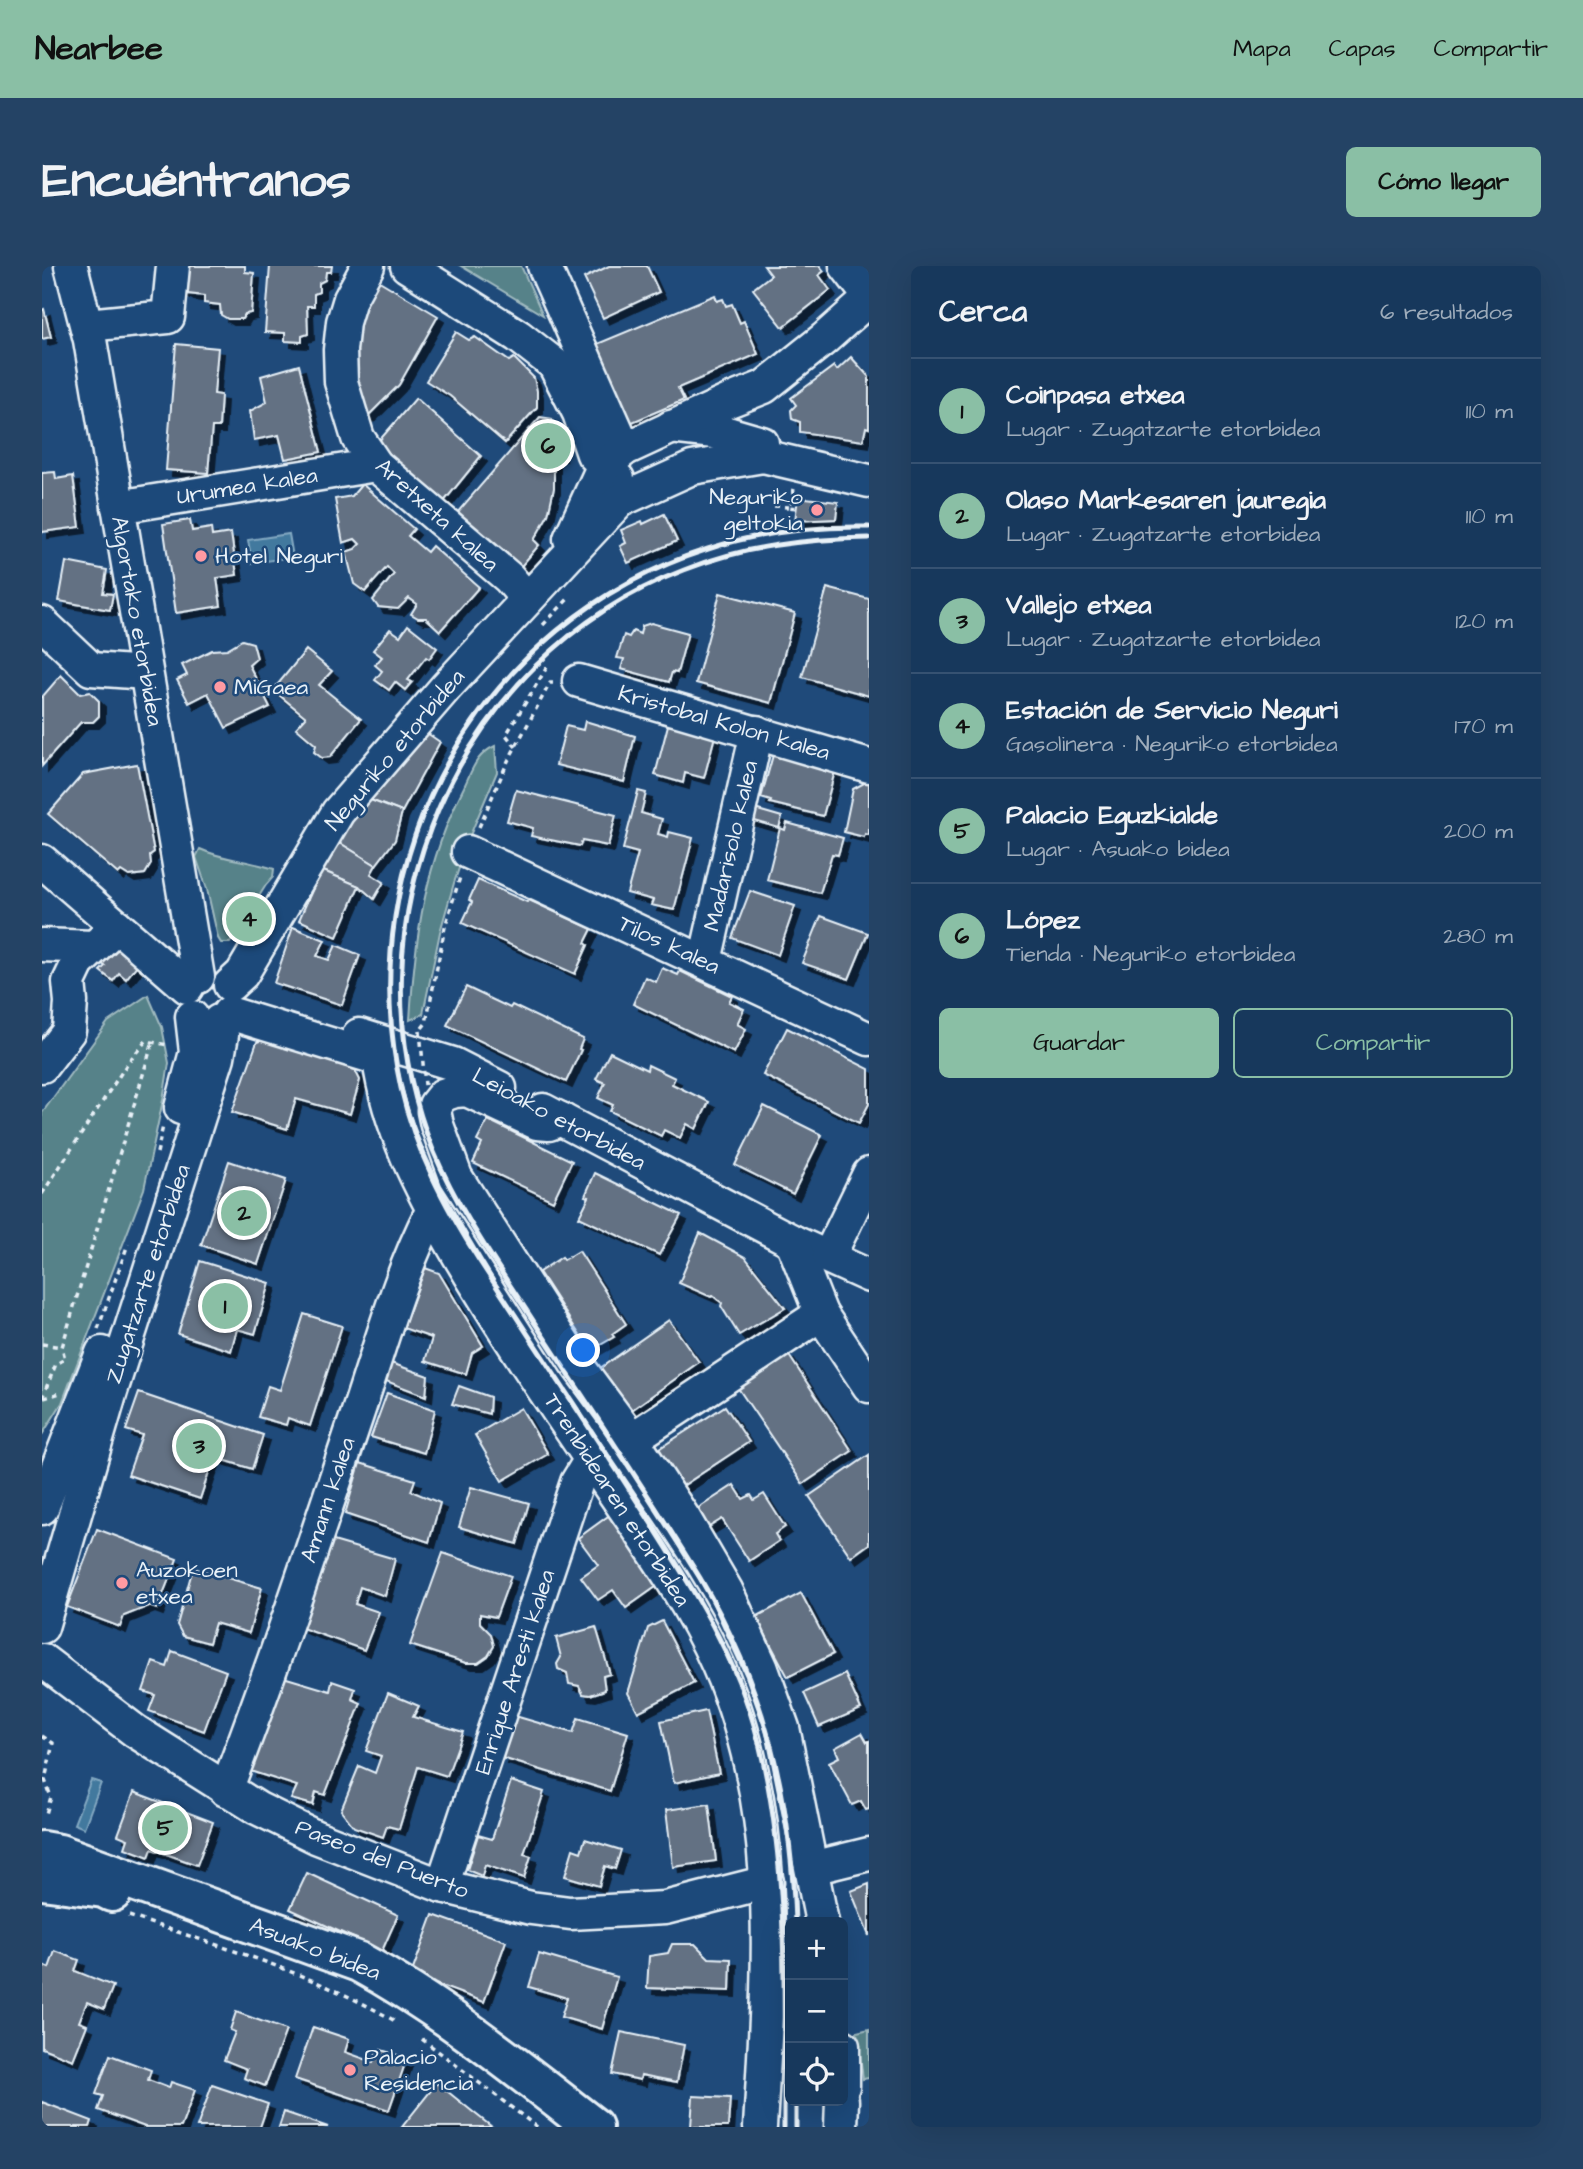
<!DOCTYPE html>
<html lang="es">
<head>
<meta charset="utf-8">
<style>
	:root { --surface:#17385c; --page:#244365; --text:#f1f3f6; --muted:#9eacbb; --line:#365272; --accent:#8abfa5 }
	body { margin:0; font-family:"Architects Daughter",sans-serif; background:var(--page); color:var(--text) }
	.controls { position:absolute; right:21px; bottom:21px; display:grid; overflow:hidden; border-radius:10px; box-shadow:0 7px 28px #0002 }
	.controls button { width:63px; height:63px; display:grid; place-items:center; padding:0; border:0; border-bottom:2px solid var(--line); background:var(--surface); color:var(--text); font:35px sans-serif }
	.you { position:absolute; left:542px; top:1085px; width:24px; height:24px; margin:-18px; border:5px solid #fff; border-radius:50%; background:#1a73e8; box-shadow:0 0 0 10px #1a73e833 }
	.badge { display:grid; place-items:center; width:46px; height:46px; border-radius:50%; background:var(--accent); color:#111; font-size:23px; font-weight:700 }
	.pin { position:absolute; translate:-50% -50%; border:4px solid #fff; box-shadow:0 2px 7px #0006 }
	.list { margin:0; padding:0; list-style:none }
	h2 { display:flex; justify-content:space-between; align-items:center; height:91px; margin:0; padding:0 28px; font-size:30px }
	h2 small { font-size:23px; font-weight:400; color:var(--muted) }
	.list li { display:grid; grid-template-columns:46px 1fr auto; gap:21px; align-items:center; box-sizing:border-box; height:105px; padding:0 28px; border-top:2px solid var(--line) }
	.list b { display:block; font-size:26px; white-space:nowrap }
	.list p { margin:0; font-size:23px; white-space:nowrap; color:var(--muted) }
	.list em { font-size:23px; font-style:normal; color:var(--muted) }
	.actions { display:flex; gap:14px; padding:21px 28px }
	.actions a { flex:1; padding:16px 0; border:2px solid var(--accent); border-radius:10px; text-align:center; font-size:24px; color:var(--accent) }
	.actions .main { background:var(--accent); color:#111 }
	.icon { flex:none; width:38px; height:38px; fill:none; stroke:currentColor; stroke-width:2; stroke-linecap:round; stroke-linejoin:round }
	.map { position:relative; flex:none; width:827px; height:1861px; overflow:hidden; border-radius:10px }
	header { display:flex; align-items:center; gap:42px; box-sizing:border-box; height:98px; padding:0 35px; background:var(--accent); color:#111 }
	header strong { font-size:33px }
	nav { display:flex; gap:38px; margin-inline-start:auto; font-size:24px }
	.intro { display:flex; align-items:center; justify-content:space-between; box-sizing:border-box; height:168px; padding:0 42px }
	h1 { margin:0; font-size:49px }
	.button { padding:18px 32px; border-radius:10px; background:var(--accent); color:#111; font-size:24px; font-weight:700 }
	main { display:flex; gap:42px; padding:0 42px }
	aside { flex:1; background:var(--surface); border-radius:10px; box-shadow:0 7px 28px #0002 }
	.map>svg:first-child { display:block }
	.green { fill:#578289; stroke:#a0bac0; stroke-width:2 }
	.water { fill:#42799e; stroke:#84a9c2; stroke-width:2 }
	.building { fill:#647183; stroke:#e8f1f8; stroke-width:2; filter:url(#shadow) }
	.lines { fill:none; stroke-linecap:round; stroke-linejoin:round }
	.minor-casing { stroke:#e8f1f8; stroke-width:37 }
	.major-casing { stroke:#e8f1f8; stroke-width:44 }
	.path { stroke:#e8f1f8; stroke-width:3.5; stroke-dasharray:5 5; stroke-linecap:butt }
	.minor { stroke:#1f4a7a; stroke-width:32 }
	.major { stroke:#1f4a7a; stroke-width:38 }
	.rail { stroke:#e8f1f8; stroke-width:5 }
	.path-bridge { stroke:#e8f1f8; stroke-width:3.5; stroke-dasharray:5 5; stroke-linecap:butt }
	.poi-dot { fill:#ff9aa2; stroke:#1f4a7a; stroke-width:2.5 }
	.labels { text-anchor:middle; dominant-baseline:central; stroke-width:5; stroke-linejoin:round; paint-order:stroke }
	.street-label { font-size:23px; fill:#e8f1f8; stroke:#1f4a7a }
	.poi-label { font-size:23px; fill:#e8f1f8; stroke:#1f4a7a; text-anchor:start }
</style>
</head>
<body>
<header>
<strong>Nearbee</strong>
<nav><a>Mapa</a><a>Capas</a><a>Compartir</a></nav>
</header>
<div class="intro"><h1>Encuéntranos</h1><a class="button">Cómo llegar</a></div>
<main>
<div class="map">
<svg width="827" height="1861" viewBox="0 0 827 1861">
	<defs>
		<filter id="shadow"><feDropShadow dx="6" dy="6" stdDeviation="0" flood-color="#0009"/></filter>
	</defs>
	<rect width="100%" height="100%" fill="#1f4a7a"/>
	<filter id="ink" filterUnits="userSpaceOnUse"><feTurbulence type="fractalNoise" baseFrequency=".0143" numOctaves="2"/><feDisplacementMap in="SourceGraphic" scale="14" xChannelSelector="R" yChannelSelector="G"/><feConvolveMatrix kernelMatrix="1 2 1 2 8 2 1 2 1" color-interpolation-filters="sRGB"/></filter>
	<g filter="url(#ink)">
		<g class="green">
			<path d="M419 0H479L501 49Z"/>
			<path d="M453 480 455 506 429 567 412 617 398 666 381 748 368 754C373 669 383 598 422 521 431 502 434 489 453 480Z"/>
			<path d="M158 583C181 594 207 594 232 603L231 611 224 619 188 677H179L176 672 165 623 154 591Z"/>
			<path d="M106 729 120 761 127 797 121 834 102 923 20 1137 0 1169V847L66 756Z"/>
			<path d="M827 1763V1812L821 1813 815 1766Z"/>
		</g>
		<g class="water">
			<path d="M247 268 251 291 210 297 206 274Z"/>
			<path d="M49 1514 59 1517 42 1562 32 1558Z"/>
		</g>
		<g class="building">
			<path d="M139 0H203V6L212 7 209 47 203 48 200 53H186L179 49 178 39 162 37V30L146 28 138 23Z"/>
			<path d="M228 0H290L289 6H284L283 14 277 17V26L272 28V40H265L266 68 260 70V76L243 75V67L223 66Z"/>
			<path d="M567 0H605L617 26 561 52 542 12Z"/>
			<path d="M722 0H778L782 5 777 9 788 24 741 61 711 23 729 9Z"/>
			<path d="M329 10 396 50 357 119 327 149 317 152 309 51Z"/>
			<path d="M673 29 675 35 681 33 684 40 690 38 698 57 702 55 716 88 636 122 642 134 581 160 548 81Z"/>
			<path d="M2 43 9 71 0 73V44Z"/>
			<path d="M414 66 427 74 433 71 467 95 472 92 492 112 495 125V141L463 177 408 130 384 115Z"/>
			<path d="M134 78 176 82 172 128 179 129 177 161H170L166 207 124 204Z"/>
			<path d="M809 91 827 111V162L824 161 821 175 758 166V156L750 153 749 144 754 139 749 132 792 100 795 104Z"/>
			<path d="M257 99 279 186 243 193 237 169 212 174 208 145 225 136 219 110Z"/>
			<path d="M374 132 439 190 396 243 335 177Z"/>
			<path d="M498 151 510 153 518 189H512V222L506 249 492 274 497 279 476 304 408 255Z"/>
			<path d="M13 206 14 213 31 210 38 261 0 266V207Z"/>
			<path d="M320 218 372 263 366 270 385 286 390 280 437 321 398 365 384 352H376L369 348 375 338 367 332 356 343 336 341 331 334 352 308 345 301 323 326 312 318 304 286 313 283 318 278 313 273 301 277 293 233 310 230Z"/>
			<path d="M756 231 796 236 794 253 753 255Z"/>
			<path d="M622 248 635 275 586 297 578 280 584 277 579 264 600 255 601 258Z"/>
			<path d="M148 254 150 265 169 262 170 270 189 267 195 309 175 312 179 340 134 347 121 258Z"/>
			<path d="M24 296 65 304 61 327 71 328 68 344 17 335Z"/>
			<path d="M785 322 827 333V430L760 411Z"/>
			<path d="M678 327 753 347 729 437 654 417Z"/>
			<path d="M609 357 646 367 635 407 630 406 627 416 579 403 582 393 575 392 582 369 587 371 591 365 598 368 600 360Z"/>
			<path d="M366 359 395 382 387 393 384 391 366 414 370 416 363 424 353 416 347 424 333 414 340 405 333 399 340 391 331 384 348 363 358 370Z"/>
			<path d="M200 374 211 377 215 392 207 399 228 441 184 462 166 427 147 437 135 414 145 409 140 399 170 384 185 383Z"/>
			<path d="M264 384 290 405 277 419 319 453 288 491 280 492 272 486 274 479 254 462 264 451 231 424Z"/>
			<path d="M19 409 38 428 48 426 57 435V450L51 456H39L0 500V431Z"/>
			<path d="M543 455 593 470 582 516 514 499 524 460 541 464Z"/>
			<path d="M626 459 673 470 662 512 643 507 641 517 613 509Z"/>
			<path d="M382 465 398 476 360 546 323 532Z"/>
			<path d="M731 489 793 505 781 550 728 537 729 535 719 532Z"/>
			<path d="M95 498 112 586 108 589 109 598 103 608 87 610 79 605 76 608 6 548 41 508Z"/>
			<path d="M824 516 827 517V569L823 568 822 571 802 566 811 523Z"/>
			<path d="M474 524 574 549 566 580 540 575 538 580 489 570 491 562 465 555Z"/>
			<path d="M596 525 604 527 599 547 620 553 616 568 626 571 627 566 651 572 632 644 609 639 611 634 585 627 596 587 581 583Z"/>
			<path d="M323 532 360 546 353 574 334 599 293 574Z"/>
			<path d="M709 542 740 551 737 562 706 553Z"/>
			<path d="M745 557 801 572 796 589 790 588 778 627 725 614 738 562 743 564Z"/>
			<path d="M293 574 334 599 329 608 342 616 332 633 317 620 279 604Z"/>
			<path d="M279 604 317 620 295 671 257 654Z"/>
			<path d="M436 614 485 636 487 634 550 663 543 677 546 679 533 708 420 657 430 636 427 634Z"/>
			<path d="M708 625 753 640 736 689 690 672Z"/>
			<path d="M779 650 826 667 807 713 760 697Z"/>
			<path d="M251 661 283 674 275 690 287 694 294 679 318 689 300 739 232 717Z"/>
			<path d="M75 676 99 694 84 713 77 707 71 715 58 705 63 700 59 697Z"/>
			<path d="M620 702 636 709 638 705 690 730 687 736 702 743 695 758 704 763 692 787 591 738 603 711 614 716Z"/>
			<path d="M424 721 468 742 470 739 541 773 537 783 539 784 524 816 405 759Z"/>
			<path d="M745 762 827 803V838L817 857 721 809Z"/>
			<path d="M223 773 313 804 318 814 308 848 254 833 245 863 190 846 215 776Z"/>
			<path d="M568 786 605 804 606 799 633 812 630 818 667 836 654 863 645 858 638 872 622 864 619 870 568 845 571 839 556 832 563 817 554 813Z"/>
			<path d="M722 840 780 869 751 928 693 899Z"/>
			<path d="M446 854 530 895 511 935 431 897 440 878 435 875Z"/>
			<path d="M187 895 244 914 216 998 159 979Z"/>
			<path d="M553 907 639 949 617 989 537 951 547 931 543 930Z"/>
			<path d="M658 967 703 991 743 1042 697 1069 679 1040 680 1037 671 1030 669 1031 637 1017Z"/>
			<path d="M537 985 584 1058 570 1068 572 1071 548 1085 497 1006 520 991 522 994Z"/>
			<path d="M158 995 228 1017 213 1068 195 1063 189 1085 136 1068Z"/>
			<path d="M383 1002 397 1007 441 1080 430 1087 424 1108 383 1095 390 1072 361 1062Z"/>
			<path d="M262 1048 300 1060 268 1160 246 1152 244 1159 216 1151 226 1120 238 1124Z"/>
			<path d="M627 1054 657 1096 584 1148 554 1105Z"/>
			<path d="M746 1088 810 1185 761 1218 696 1122Z"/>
			<path d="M349 1097 386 1110 384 1130 344 1115Z"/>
			<path d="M417 1120 448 1131 447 1148 410 1138Z"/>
			<path d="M97 1127 221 1169 210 1203 172 1191 158 1233 86 1209 100 1169 84 1164Z"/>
			<path d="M345 1127 393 1144 382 1187 329 1171Z"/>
			<path d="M683 1140 707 1176 639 1221 615 1184Z"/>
			<path d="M479 1142 506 1188 460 1215 433 1169Z"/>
			<path d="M827 1189V1278L809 1291 767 1230Z"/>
			<path d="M318 1197 373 1214 369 1225 398 1237 387 1276 303 1248Z"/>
			<path d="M692 1219 701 1233 709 1229 712 1234 722 1228 743 1261 733 1268 737 1275 707 1295 680 1253 667 1261 655 1243Z"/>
			<path d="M429 1221 487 1237 475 1278 417 1261Z"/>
			<path d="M569 1248 618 1318 584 1342 571 1324 556 1334 539 1311 556 1299 536 1272Z"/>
			<path d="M55 1263 135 1293 115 1343 107 1340 82 1350 78 1361 25 1341Z"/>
			<path d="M288 1274 353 1293 343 1330 318 1321 313 1338 337 1346 322 1384 257 1361Z"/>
			<path d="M401 1287 469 1310 454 1351 438 1348V1357L449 1368 452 1380 446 1390 436 1397H424L368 1379Z"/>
			<path d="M151 1302 220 1322 207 1367 173 1357 167 1377 141 1370 135 1359Z"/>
			<path d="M759 1327 791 1388 746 1411 714 1351Z"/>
			<path d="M620 1355 652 1417 596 1446 586 1427 606 1362Z"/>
			<path d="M554 1361 568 1408 561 1410 563 1424 548 1429 541 1428 537 1420 527 1418 525 1407 516 1403 515 1398 519 1391 514 1372Z"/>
			<path d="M130 1385 184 1405 162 1465 107 1445 113 1429 101 1425 111 1396 125 1401Z"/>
			<path d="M803 1408 819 1443 777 1461 762 1427Z"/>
			<path d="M238 1410 288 1425 290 1415 313 1423 310 1433 319 1437 283 1529 274 1526 271 1539 249 1533 255 1520 208 1505Z"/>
			<path d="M346 1427 377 1440 371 1451 421 1466 405 1510 376 1501 357 1563 345 1560 341 1571 312 1561 299 1544 317 1500 333 1507 339 1490 324 1485Z"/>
			<path d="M664 1445 677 1507 632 1517 619 1455Z"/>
			<path d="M473 1450 531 1467 536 1452 586 1467 568 1525 460 1492Z"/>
			<path d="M820 1467 825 1476 827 1475V1543L824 1544 819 1535 810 1539 787 1496 797 1491 793 1482Z"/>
			<path d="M469 1515 502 1526 482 1588 489 1590 482 1612 443 1599 440 1610 425 1604 436 1569 450 1573Z"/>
			<path d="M92 1526 171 1556 155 1599 110 1583 107 1591 83 1582 86 1573 76 1569Z"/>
			<path d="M667 1538 674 1595 631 1601 624 1544Z"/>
			<path d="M543 1573 579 1584 573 1603 563 1600 557 1620 523 1610 531 1583 539 1586Z"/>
			<path d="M265 1607 356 1649 340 1685 248 1643Z"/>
			<path d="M827 1618V1670L809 1625Z"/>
			<path d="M391 1649 464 1675 442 1736 369 1709Z"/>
			<path d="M630 1678H653L667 1692 689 1693 688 1725 605 1722 607 1690 626 1687Z"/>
			<path d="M13 1685 37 1694 33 1705 71 1720 62 1743 45 1736 37 1756 45 1759 31 1794 0 1782V1703L1 1699 7 1702Z"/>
			<path d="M497 1688 575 1711 560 1763 519 1751 525 1732 487 1721Z"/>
			<path d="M194 1746 244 1764 223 1820 202 1812 205 1803 182 1794 193 1766 188 1764Z"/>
			<path d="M271 1761 307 1773 303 1786 331 1796 336 1783 365 1792 347 1844 253 1813Z"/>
			<path d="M579 1766 642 1779 635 1816 599 1809 598 1814 570 1808Z"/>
			<path d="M68 1789 109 1804 106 1814 127 1822 129 1816 153 1824 139 1861H103L56 1844 61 1830 54 1828Z"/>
			<path d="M395 1817 431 1846 450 1861H360Z"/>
			<path d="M170 1819 226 1838 218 1861H155Z"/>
			<path d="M651 1830 688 1832 686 1861H649Z"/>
			<path d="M0 1836 50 1855 48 1861H0Z"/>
			<path d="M242 1846 286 1861H237Z"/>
		</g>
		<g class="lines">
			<g class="minor-casing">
				<g id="minor">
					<path d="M29 0 48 74 156 711"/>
					<path d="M326 0 308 33 301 56 298 84 299 116 316 172 334 199 467 312 485 333"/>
					<path d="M365 0 476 70 512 98 537 147 551 188 576 213"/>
					<path d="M502 0 583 183"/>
					<path d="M804 0 827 30"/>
					<path d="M45 59 126 51 131 0"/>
					<path d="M629 161 689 168 720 177"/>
					<path d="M76 241 334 199"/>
					<path d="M528 273 561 201 583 183 689 134 722 121 782 73 827 33"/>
					<path d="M0 357 49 403 104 407"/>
					<path d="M537 415 827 500"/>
					<path d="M426 586 827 773"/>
					<path d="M0 595 145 721"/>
					<path d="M0 679 51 681"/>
					<path d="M663 695 715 466"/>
					<path d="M188 719 200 708 296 546 404 421 577 235 650 202 721 190 827 215"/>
					<path d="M187 747 337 793C346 861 379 924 413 983 459 1062 511 1138 563 1214 603 1273 647 1333 676 1399 741 1547 727 1704 718 1861"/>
					<path d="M317 769 411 798 458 822"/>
					<path d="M0 800 27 765 29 736 27 716 36 697 75 660"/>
					<path d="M139 842 154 786 150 751"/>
					<path d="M501 844 750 975 827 1010"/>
					<path d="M519 853 507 858 495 857 425 824 413 825 401 829 393 839 392 845 395 859 414 911 533 1096 590 1173 643 1254 684 1324 720 1403 741 1462 780 1656"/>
					<path d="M750 975 779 1048 827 1120"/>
					<path d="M787 990 827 908"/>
					<path d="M590 1173 779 1048"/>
					<path d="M0 1242 60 1087"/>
					<path d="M0 1361 69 1125 176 791 180 769 177 755"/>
					<path d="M0 1394 93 1465 215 1542 274 1571 400 1620 489 1642 528 1647 623 1642 725 1616"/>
					<path d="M184 1524C232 1400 273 1274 315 1149 338 1081 357 1009 390 945"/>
					<path d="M770 1602 827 1588"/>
					<path d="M400 1620 535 1216 549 1193"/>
					<path d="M801 1780V1820"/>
					<path d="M799 1861 800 1835"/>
				</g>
			</g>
			<g class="major-casing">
				<g id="major">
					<path d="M0 1585 17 1588 317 1696C401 1742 475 1802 551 1861"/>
					<path d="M0 1614 62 1622 70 1626"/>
				</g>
			</g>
			<g class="path">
				<path d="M752 223 747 241 755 242"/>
				<path d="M732 240 747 241"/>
				<path d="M501 359 527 332"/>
				<path d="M474 481 464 469 505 401"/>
				<path d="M437 561 466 495 508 417H511"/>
				<path d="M380 762 384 757 403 661 418 611"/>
				<path d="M115 887 121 860"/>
				<path d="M0 928 87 795 104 775 126 779"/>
				<path d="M56 1063 86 978"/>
				<path d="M0 1078 19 1081"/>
				<path d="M0 1132 14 1098 23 1093 20 1081 111 775"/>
				<path d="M2 1132 18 1127"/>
				<path d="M0 1470 11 1477 3 1514 9 1531 3 1551"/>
				<path d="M87 1650C177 1680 270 1707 353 1755"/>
				<path d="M380 1773 495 1861"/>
			</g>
			<use href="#minor" class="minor"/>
			<use href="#major" class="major"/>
			<g class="rail">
				<path d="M753 1656C749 1530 723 1421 658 1312 605 1226 549 1143 494 1059 457 1002 417 946 391 884 299 658 415 391 642 304 702 280 763 273 827 272"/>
				<path d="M742 1861C742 1732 748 1603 717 1477 693 1380 635 1298 582 1215 534 1141 485 1067 437 994 403 940 373 884 359 822 307 590 439 355 666 283 718 266 772 260 827 261"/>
				<path d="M754 1861V1835"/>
			</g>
			<path class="path-bridge" d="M378 765 383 819"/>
		</g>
	</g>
	<g class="poi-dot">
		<circle cx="775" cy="244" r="7"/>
		<circle cx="159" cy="290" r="7"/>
		<circle cx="178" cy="421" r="7"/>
		<circle cx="80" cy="1317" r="7"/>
		<circle cx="308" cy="1804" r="7"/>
	</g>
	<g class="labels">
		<g class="street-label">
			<text transform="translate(205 220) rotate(-9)">Urumea kalea</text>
			<text transform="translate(395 249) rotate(42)">Aretxeta kalea</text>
			<text transform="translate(95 355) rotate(80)">Algortako etorbidea</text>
			<text transform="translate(682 457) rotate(16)">Kristobal Kolon kalea</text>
			<text transform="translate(353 484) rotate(-50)">Neguriko etorbidea</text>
			<text transform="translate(689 580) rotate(-77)">Madarisolo kalea</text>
			<text transform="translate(627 679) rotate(25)">Tilos kalea</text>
			<text transform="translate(517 853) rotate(28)">Leioako etorbidea</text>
			<text transform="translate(106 1008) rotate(-72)">Zugatzarte etorbidea</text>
			<text transform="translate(286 1234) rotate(-72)">Amann kalea</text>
			<text transform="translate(575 1234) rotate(57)">Trenbidearen etorbidea</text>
			<text transform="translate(473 1406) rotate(-72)">Enrique Aresti kalea</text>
			<text transform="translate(340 1593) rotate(21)">Paseo del Puerto</text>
			<text transform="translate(273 1683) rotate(21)">Asuako bidea</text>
		</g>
		<g class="poi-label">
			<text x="761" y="231" text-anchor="end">Neguriko<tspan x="761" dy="26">geltokia</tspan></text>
			<text x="173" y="290">Hotel Neguri</text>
			<text x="192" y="421">MiGaea</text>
			<text x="94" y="1304">Auzokoen<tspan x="94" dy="26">etxea</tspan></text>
			<text x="322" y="1791">Palacio<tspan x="322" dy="26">Residencia</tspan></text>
		</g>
	</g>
</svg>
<div class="controls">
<button>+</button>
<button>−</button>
<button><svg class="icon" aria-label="locate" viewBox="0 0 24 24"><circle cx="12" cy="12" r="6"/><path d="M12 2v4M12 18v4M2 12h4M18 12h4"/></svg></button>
</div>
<div class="you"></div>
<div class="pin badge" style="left:183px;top:1040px">1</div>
<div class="pin badge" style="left:202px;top:947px">2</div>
<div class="pin badge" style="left:157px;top:1180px">3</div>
<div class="pin badge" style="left:207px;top:653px">4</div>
<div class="pin badge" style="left:123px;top:1562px">5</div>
<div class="pin badge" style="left:506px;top:180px">6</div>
</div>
<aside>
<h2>Cerca<small>6 resultados</small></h2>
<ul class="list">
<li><span class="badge">1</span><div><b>Coinpasa etxea</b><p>Lugar · Zugatzarte etorbidea</p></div><em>110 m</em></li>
<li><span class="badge">2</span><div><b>Olaso Markesaren jauregia</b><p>Lugar · Zugatzarte etorbidea</p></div><em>110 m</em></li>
<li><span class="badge">3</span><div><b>Vallejo etxea</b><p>Lugar · Zugatzarte etorbidea</p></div><em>120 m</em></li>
<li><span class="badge">4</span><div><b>Estación de Servicio Neguri</b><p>Gasolinera · Neguriko etorbidea</p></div><em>170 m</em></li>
<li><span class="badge">5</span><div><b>Palacio Eguzkialde</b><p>Lugar · Asuako bidea</p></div><em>200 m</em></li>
<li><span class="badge">6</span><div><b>López</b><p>Tienda · Neguriko etorbidea</p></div><em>280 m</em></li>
</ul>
<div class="actions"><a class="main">Guardar</a><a>Compartir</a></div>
</aside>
</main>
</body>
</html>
